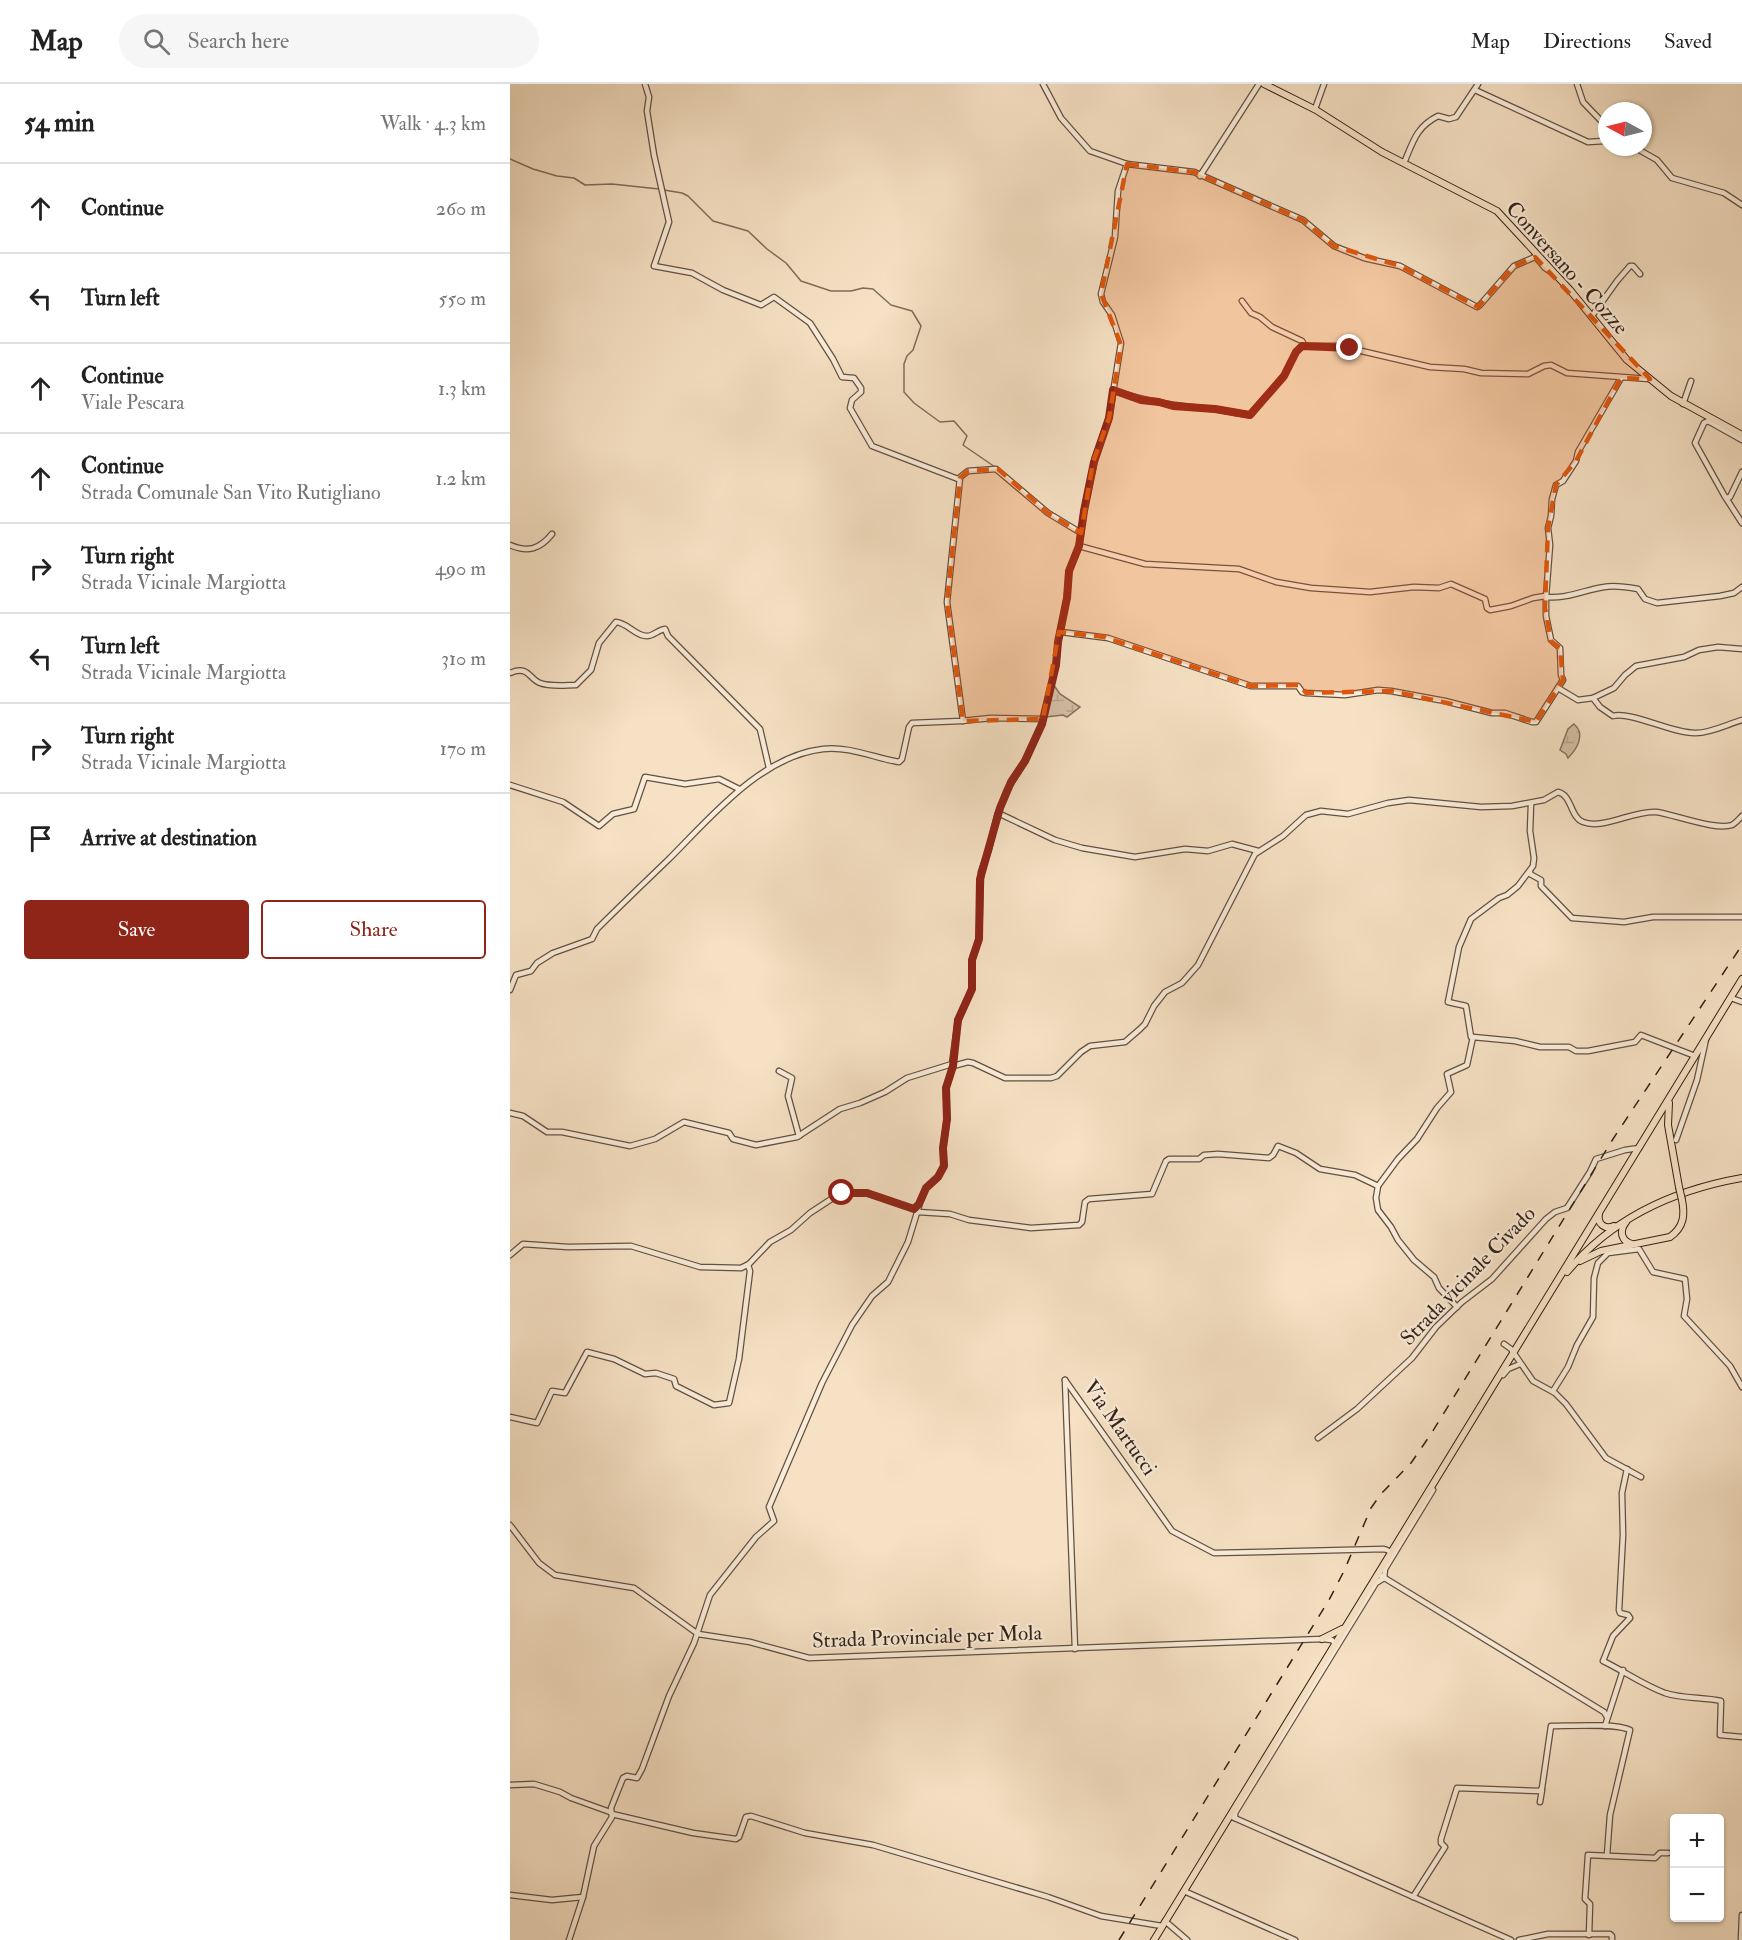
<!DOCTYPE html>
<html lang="en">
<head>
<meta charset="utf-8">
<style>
	:root { --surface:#fff; --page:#f6f6f6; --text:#222; --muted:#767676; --line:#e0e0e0; --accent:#8f2418 }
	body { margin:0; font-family:"IM FELL Double Pica",serif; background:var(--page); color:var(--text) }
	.controls { position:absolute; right:18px; bottom:18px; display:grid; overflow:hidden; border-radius:6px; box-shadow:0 2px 4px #0004 }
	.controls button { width:54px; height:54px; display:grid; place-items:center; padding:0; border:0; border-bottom:2px solid var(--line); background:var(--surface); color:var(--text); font:30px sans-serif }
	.compass { position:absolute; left:1088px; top:18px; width:54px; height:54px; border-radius:50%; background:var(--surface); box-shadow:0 2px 4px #0004; rotate:277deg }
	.stop { position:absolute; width:18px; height:18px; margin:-14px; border:4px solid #8f2418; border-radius:50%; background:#fff }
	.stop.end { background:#8f2418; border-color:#fff; box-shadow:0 2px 6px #0008 }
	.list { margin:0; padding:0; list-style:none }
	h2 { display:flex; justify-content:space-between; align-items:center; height:78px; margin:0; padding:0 24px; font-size:26px }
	h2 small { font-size:20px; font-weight:400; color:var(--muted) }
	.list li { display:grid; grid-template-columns:39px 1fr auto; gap:18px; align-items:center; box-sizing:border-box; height:90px; padding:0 24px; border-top:2px solid var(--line) }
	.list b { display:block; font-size:22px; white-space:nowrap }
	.list p { margin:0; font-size:20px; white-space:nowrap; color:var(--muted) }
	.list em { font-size:20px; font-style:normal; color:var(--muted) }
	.actions { display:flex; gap:12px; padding:18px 24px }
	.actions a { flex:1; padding:14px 0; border:2px solid var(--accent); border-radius:6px; text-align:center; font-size:21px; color:var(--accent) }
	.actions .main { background:var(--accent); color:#fff }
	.icon { flex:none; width:33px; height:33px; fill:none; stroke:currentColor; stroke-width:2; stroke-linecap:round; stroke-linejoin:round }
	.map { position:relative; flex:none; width:1232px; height:1856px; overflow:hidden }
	header { display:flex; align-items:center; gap:36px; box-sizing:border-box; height:84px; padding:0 30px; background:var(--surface); border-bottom:2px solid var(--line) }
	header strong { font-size:28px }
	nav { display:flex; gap:33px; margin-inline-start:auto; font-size:21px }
	.search { width:420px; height:54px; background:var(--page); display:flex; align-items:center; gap:15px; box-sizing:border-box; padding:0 21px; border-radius:33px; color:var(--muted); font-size:22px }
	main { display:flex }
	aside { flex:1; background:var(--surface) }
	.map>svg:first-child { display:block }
	.wetland { fill:url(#wetland-marsh); stroke:#84705e; stroke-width:1.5 }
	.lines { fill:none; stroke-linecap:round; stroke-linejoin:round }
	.stream { stroke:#7f6c5b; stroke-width:1.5 }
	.minor-casing { stroke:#635042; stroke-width:7 }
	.major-casing { stroke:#321f16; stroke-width:8 }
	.minor { stroke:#f9ecd9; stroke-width:4.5 }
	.major { stroke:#f6e1c4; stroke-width:6 }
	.rail { stroke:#321f16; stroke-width:1.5; stroke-dasharray:10 10; stroke-linecap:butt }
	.major-bridge-casing { stroke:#321f16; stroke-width:8; stroke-linecap:butt }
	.major-bridge { stroke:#f6e1c4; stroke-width:6 }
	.route { stroke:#8f2418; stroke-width:8 }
	.marked { fill:#df560c; fill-opacity:0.2; stroke:#df560c; stroke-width:4.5; stroke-dasharray:12 8; stroke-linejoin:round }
	.labels { text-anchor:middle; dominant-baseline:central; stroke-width:4.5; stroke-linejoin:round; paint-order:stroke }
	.street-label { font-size:21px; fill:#321f16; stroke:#f9ecd9 }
</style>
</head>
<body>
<header>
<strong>Map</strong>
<div class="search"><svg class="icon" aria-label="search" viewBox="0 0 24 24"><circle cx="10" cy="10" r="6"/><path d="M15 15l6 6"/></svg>Search here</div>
<nav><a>Map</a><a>Directions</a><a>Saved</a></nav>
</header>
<main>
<aside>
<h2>54 min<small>Walk · 4.3 km</small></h2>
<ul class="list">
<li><svg class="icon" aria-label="ahead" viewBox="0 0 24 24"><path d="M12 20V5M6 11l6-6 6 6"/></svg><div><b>Continue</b></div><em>260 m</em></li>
<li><svg class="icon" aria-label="left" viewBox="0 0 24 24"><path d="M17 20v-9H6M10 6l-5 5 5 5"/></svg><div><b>Turn left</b></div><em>550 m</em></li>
<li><svg class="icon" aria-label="ahead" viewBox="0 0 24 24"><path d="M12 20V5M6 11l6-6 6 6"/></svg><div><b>Continue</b><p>Viale Pescara</p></div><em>1.3 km</em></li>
<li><svg class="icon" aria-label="ahead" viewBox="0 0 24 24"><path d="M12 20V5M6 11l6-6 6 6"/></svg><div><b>Continue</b><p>Strada Comunale San Vito Rutigliano</p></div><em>1.2 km</em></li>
<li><svg class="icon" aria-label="right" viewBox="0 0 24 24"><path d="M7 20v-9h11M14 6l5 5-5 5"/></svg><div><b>Turn right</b><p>Strada Vicinale Margiotta</p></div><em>490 m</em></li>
<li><svg class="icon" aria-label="left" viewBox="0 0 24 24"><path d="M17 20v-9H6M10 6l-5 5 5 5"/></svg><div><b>Turn left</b><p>Strada Vicinale Margiotta</p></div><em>310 m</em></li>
<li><svg class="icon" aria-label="right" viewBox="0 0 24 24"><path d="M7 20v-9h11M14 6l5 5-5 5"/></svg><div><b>Turn right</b><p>Strada Vicinale Margiotta</p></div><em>170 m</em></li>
<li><svg class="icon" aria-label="arrive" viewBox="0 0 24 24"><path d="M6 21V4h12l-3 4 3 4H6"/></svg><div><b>Arrive at destination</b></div></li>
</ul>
<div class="actions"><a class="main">Save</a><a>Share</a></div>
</aside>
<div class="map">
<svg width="1232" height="1856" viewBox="0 0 1232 1856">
	<defs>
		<pattern id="wetland-marsh" width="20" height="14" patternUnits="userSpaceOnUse" patternTransform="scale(1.5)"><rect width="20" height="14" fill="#d5c0a6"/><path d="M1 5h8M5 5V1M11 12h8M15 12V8" fill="none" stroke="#b7a58e"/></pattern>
	</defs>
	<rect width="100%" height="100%" fill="#f6e1c4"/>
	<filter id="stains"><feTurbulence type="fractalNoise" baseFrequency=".00333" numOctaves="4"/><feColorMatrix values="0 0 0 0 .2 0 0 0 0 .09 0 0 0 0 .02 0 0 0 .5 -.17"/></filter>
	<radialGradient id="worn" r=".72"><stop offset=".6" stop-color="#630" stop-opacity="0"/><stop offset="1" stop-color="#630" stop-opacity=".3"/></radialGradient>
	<g class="wetland">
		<path d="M543 600 550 610 570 623 557 633 553 631 536 633 535 631Z"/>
		<path d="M1064 640C1076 650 1067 665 1058 674L1056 670 1050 666 1058 645Z"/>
	</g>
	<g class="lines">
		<g class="stream">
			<path d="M0 75 23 85 47 92 64 94 75 101 102 100 149 105"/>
			<path d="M154 106 172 109 178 112 203 137 238 147 257 165 276 179 291 197 321 207H341L353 204 363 205 381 221 402 227 411 242 403 266 397 272 394 280V308L404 319 430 338 444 337 457 352 453 361 485 383"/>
			<path d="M487 383 491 386"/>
		</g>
		<g class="minor-casing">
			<g id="minor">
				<path d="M135 0 139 13 137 27 144 71 159 138 144 182 182 189 213 206 251 221 264 213 300 239 323 275 332 293 344 294 351 304V308L342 316 340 324 362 362 448 395 458 387 486 385 538 429 571 449"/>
				<path d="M1067 0 1073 18 1097 43"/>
				<path d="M965 6 1078 58 1094 57 1097 51"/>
				<path d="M805 25 814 0"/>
				<path d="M1124 63 1147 76 1162 94 1214 109 1232 121"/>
				<path d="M894 79C903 58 906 43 928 32L939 35 946 33 968 0"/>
				<path d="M617 80 684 88 793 136 824 162 854 174 890 182 967 223 970 221 1004 182 1025 173"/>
				<path d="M690 92 749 0"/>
				<path d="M1025 172 1035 184 1042 189"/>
				<path d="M732 217 741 229 750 233 762 243 792 257 795 262"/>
				<path d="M1082 232 1107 197 1120 182H1123L1130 190"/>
				<path d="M1111 294 1068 368 1066 377 1053 397 1046 401 1042 415 1041 432 1038 444 1040 461 1036 513C1057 515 1074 506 1094 503 1105 501 1117 503 1128 505L1135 515 1147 519 1210 512 1224 509 1232 503"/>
				<path d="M603 306C636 318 668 322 703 325 715 326 727 330 740 331L774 292 786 268 792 262H830L920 283 954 285 971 289 1018 290 1034 282 1041 281 1057 289 1139 295"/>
				<path d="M1173 320 1181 297"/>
				<path d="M1232 356 1198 337 1194 339 1185 359 1214 411 1232 439"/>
				<path d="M450 394 437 518 453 637"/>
				<path d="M1217 414 1220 413 1232 388"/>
				<path d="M0 461C18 469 30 465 42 450"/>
				<path d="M551 548 598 554 741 602H788L792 608 796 609 835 611 868 606 881 607 935 617 982 629H995L1022 638H1026L1053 596 1051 591 1050 564 1041 556 1036 532V513L1035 512 1023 514 1001 522 980 526 977 524 975 515 941 500 929 504 904 503 860 508 801 504 766 498 729 485 635 480 569 462"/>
				<path d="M0 589C19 581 19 595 30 599 40 603 56 601 66 601L81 586 89 559 106 538C118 539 125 552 137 552 143 552 148 546 155 545L158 552 250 645 259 684"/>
				<path d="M1048 604 1068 616 1083 614 1104 604 1115 591 1126 582 1174 573 1189 566 1208 563 1232 565"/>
				<path d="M1083 614 1090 623 1103 632C1121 627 1163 650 1186 649 1201 649 1218 640 1232 636"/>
				<path d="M0 701 53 718 89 742 103 730 124 725 135 693 175 700 209 695 229 705"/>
				<path d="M488 729 545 756 572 764 625 773 675 765 698 767 722 760 748 767"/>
				<path d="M1020 788V790L1031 796V802L1062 834 1114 838 1143 833H1232"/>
				<path d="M0 906 6 891 21 887 27 879 43 869 82 855 87 845C111 821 135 798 159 775 201 733 251 672 313 665 340 662 364 674 389 678L392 675 399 643 402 639 451 637 481 634 533 635"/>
				<path d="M1221 914 1232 918"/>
				<path d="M963 953H961L956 922 938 918 949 863 961 835 989 814 997 811 1008 802 1023 782 1024 774 1020 747 1021 720"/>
				<path d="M443 982 442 980 448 936 462 905V876L469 855 471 788 479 765 487 732 497 706 515 677 532 640 546 581 548 558 557 514 559 487 569 462 574 427 585 374 599 334 611 259 602 231 593 218 591 210 605 153 608 107 617 80 580 67 551 34 533 0"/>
				<path d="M269 987 282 994 278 1012 289 1052"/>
				<path d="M0 1029 13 1032 37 1048H52L120 1062 145 1055 174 1038 219 1049 223 1055 246 1061 287 1053 330 1025 350 1019 375 1008 397 994 442 980"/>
				<path d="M1166 1056 1187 996 1196 955"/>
				<path d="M408 1128 440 1130 459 1136 521 1144 569 1141 572 1138 575 1118 579 1115 642 1110 656 1077 659 1075H689L694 1071 708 1070 759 1074 763 1071 768 1062 786 1069 810 1085 845 1091 868 1102"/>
				<path d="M0 1171 13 1160 58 1163 121 1162 190 1183 231 1184 239 1180 260 1158 281 1146 300 1129 329 1110 357 1109 404 1125 409 1120 416 1104 428 1093 434 1081 433 1064 437 1035 436 1004 443 982 458 978 463 979 495 994H541L547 992 571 968 580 962 615 958 630 945 635 940 644 922 655 908 672 899 688 881 745 770 773 752 796 731 811 727 838 730 878 719 899 716 971 723 1002 722 1034 716 1048 708C1062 711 1060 733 1073 738 1093 746 1124 726 1146 728 1163 730 1206 747 1222 741 1226 739 1229 735 1232 732"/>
				<path d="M947 1223 929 1204 924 1193 904 1176 888 1156 881 1143 868 1126 866 1114 868 1102 888 1075 907 1055 927 1024 941 1008 937 990 957 981 963 953 1005 957 1030 963H1059L1066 967H1078L1125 958 1131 951 1185 972"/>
				<path d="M994 1260 1001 1265 1023 1297 1045 1309 1056 1320 1096 1374 1131 1393"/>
				<path d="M993 1291 998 1285 1010 1280"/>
				<path d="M555 1296 662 1447 704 1469 874 1465 882 1468"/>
				<path d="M555 1296 565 1565"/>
				<path d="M1043 1307 1058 1283 1067 1261 1083 1233 1084 1194 1088 1179 1098 1169 1129 1165 1143 1188 1175 1195 1177 1215 1174 1232 1220 1282 1232 1303"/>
				<path d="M0 1333 27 1339 42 1307 55 1309 77 1268 104 1275 135 1290 146 1289 164 1295 166 1302 204 1321 219 1319 229 1275 240 1187 238 1181"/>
				<path d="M808 1354 847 1325 902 1274 926 1243 952 1218 982 1195 1036 1135 1045 1128 1057 1124 1080 1088 1086 1075 1115 1066 1129 1064"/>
				<path d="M1117 1385 1112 1409 1113 1451 1109 1526 1110 1529 1118 1531 1120 1534 1103 1552 1093 1577C1114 1587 1133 1601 1155 1609 1173 1615 1194 1613 1211 1617L1210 1651 1232 1653"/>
				<path d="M0 1441 29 1479 45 1491 124 1504 188 1550 240 1558 299 1574 812 1555 822 1556 825 1560"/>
				<path d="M868 1490 1094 1628 1097 1633"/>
				<path d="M874 1494 875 1485 923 1406"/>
				<path d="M1095 1642 1113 1586"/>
				<path d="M0 1701 24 1700 50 1708 61 1714 100 1728"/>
				<path d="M1030 1718 1032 1706"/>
				<path d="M102 1730 183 1749 226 1755 229 1753 236 1733 241 1732 295 1749 363 1761 538 1813 591 1832 652 1842"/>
				<path d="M720 1732 1001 1856"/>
				<path d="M725 1734V1729L866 1499 874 1494"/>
				<path d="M674 1807 785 1856"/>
				<path d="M0 1811 42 1816 73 1813"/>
				<path d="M903 1813 935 1763 931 1759V1755L947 1704 1030 1707 1032 1704 1041 1642C1060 1642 1106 1639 1120 1646L1100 1731 1097 1771"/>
				<path d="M655 1837 677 1856"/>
				<path d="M1079 1851 1080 1820 1075 1815 1078 1771 1145 1774 1150 1769H1158"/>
				<path d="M59 1856 73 1813 84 1762 102 1733 101 1724 113 1694 117 1692 127 1694 132 1685 159 1612 184 1559 200 1511 246 1453 264 1437 259 1423 312 1299 342 1241 362 1212 378 1198 398 1158 409 1122"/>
				<path d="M1009 1856 1038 1850H1100L1102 1852V1856"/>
				<path d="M1231 1856 1232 1831"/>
			</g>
		</g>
		<g class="major-casing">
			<g id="major">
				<path d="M754 0 806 26 872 68 987 127 1060 206 1117 276 1161 312 1232 351"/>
				<path d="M1159 1019 1158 1041 1169 1103"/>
				<path d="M1089 1130C1087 1140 1095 1146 1104 1142"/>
				<path d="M1116 1138C1109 1147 1111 1157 1122 1160"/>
				<path d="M1070 1177 1091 1167 1160 1153C1174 1143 1175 1131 1172 1116"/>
				<path d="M1057 1188C1102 1134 1164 1106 1232 1094"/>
				<path d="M812 1555 832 1545"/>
				<path d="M644 1856 1232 895"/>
			</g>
		</g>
		<use href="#minor" class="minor"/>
		<use href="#major" class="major"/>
		<path class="rail" d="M609 1856 819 1516 834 1487 861 1424 871 1410 901 1379 921 1350 1103 1055 1232 861"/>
		<g class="major-bridge-casing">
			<path id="major-bridge" d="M1169 1103 1172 1116"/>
		</g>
		<use href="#major-bridge" class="major-bridge"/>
	</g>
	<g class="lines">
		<path class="route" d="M332 1109H357L404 1125 409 1120 416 1104 428 1093 434 1082 433 1064 437 1035 436 1004 443 982 448 936 462 905V876L469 855 470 795 490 724 501 698 515 677 532 640 546 581 548 558 557 514 559 487 569 462 574 427 584 378 599 334 603 306 631 316 649 318 663 322 705 325 740 331 774 292 786 268 792 262 840 264"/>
	</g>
	<path class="marked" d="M617 80 684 88 793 136 824 162 890 182 968 223 1004 182 1025 173 1140 295 1111 294 1066 377 1046 401 1038 444 1035 524 1041 557 1050 564 1053 596 1026 638 881 607 796 609 790 601 741 602 594 553 549 548 533 635 453 637 437 518 450 394 458 387 488 385 538 429 571 449 583 378 599 334 611 261 591 210Z"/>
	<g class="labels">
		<g class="street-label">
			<text transform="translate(1057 184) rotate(48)">Conversano - Cozze</text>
			<text transform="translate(958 1192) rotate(-46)">Strada vicinale Civado</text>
			<text transform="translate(610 1344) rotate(55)">Via Martucci</text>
			<text transform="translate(417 1553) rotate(-2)">Strada Provinciale per Mola</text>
		</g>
	</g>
	<rect width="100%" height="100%" filter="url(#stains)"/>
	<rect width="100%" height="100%" fill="url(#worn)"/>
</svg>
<div class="controls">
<button>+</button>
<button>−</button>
</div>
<svg class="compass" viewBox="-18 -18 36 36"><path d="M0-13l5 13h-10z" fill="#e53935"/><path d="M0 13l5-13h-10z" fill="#767676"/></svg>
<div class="stop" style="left:332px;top:1109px"></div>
<div class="stop end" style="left:840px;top:264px"></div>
</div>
</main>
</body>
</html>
